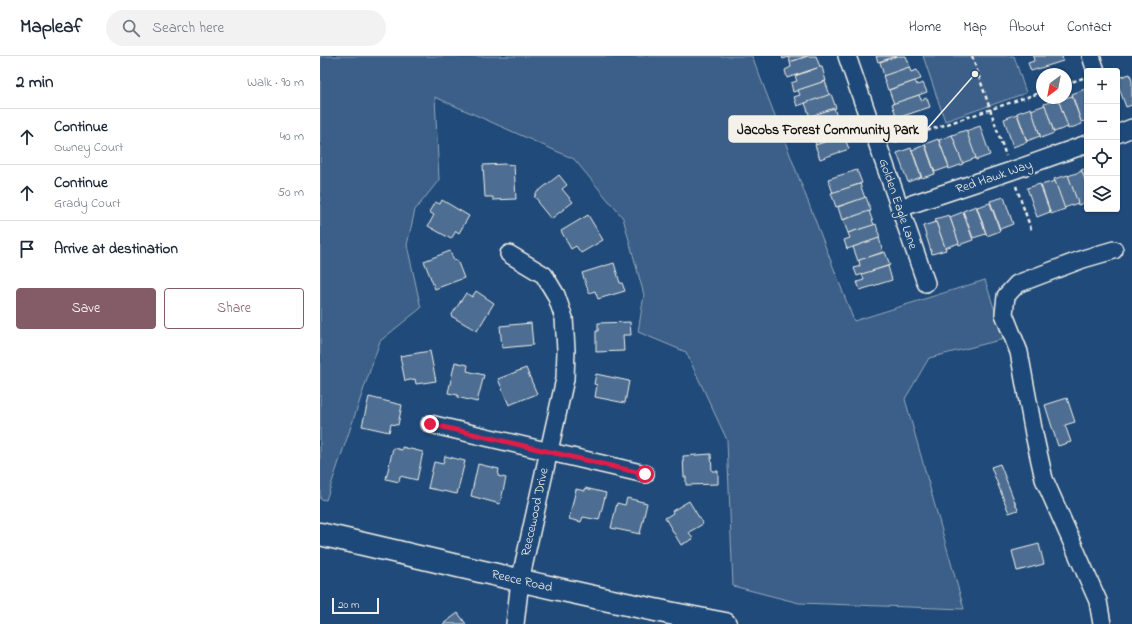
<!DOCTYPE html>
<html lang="en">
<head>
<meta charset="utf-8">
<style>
	:root { --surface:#fff; --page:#f2f2f3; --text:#1f2937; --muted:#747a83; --line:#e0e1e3; --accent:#845c67 }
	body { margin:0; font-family:"Indie Flower",sans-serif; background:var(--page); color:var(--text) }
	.controls { position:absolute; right:12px; top:12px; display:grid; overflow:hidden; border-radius:4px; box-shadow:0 1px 3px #0004 }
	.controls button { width:36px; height:36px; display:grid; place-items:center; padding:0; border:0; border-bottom:1px solid var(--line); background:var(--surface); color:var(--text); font:20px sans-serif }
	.compass { position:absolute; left:716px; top:12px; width:36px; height:36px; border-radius:50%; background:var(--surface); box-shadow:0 1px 3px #0004; rotate:212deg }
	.scale { position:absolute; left:12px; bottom:10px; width:47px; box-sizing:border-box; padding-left:4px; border:2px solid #f4f1e8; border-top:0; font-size:11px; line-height:14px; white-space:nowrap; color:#f4f1e8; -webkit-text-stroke:3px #1f4a7a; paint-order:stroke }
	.stop { position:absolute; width:12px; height:12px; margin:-9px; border:3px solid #e11d48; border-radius:50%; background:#fff }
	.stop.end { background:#e11d48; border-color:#fff; box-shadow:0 1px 4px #0008 }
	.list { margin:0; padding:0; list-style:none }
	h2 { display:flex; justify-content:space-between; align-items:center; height:52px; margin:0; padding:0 16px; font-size:17px }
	h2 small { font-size:13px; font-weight:400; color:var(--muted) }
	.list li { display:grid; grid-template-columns:26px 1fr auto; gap:12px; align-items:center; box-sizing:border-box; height:56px; padding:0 16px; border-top:1px solid var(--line) }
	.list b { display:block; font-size:15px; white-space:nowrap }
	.list p { margin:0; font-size:13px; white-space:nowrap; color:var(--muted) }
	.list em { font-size:13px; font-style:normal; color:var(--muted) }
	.actions { display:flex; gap:8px; padding:12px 16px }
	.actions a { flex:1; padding:9px 0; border:1px solid var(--accent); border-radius:4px; text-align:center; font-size:14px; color:var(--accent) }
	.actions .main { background:var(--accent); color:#fff }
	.icon { flex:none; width:22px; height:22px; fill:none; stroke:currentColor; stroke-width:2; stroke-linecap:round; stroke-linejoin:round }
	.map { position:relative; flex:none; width:812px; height:568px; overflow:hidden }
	header { display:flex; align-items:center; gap:24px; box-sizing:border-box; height:56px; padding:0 20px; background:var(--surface); border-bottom:1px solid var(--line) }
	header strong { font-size:19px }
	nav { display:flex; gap:22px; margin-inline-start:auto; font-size:14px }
	.search { width:280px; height:36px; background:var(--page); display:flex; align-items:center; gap:10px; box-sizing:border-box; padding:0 14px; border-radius:22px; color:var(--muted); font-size:15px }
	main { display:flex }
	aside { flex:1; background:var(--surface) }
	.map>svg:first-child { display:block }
	.green { fill:#3a5f88; stroke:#97a8b8 }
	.building { fill:#4d6e92; stroke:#f4f1e8 }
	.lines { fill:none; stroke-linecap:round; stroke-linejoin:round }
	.minor-casing { stroke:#f4f1e8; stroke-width:20 }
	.major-casing { stroke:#f4f1e8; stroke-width:25 }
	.path { stroke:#f4f1e8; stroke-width:2.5; stroke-dasharray:4 3; stroke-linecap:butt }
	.minor { stroke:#1f4a7a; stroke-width:17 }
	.major { stroke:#1f4a7a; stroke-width:22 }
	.route { stroke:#e11d48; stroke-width:5 }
	.labels { text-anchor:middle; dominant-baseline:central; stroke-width:4; stroke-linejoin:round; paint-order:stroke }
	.street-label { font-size:13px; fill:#f4f1e8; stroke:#1f4a7a }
	.leader { fill:none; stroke:#f4f1e8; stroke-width:1.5 }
	.callout-dot { fill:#f4f1e8; stroke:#1f4a7a; stroke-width:1.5 }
	.callout { fill:#f4f1e8; stroke:#f4f1e8; stroke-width:1.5 }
	.callout-label { font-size:14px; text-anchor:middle; font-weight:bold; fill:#111 }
</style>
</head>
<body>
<header>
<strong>Mapleaf</strong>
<div class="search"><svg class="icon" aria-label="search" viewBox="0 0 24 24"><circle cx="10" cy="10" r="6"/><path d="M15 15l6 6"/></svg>Search here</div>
<nav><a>Home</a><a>Map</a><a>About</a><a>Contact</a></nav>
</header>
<main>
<aside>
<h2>2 min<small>Walk · 90 m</small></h2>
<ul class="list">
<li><svg class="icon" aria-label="ahead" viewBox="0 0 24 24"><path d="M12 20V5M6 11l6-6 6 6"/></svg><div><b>Continue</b><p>Owney Court</p></div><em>40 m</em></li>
<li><svg class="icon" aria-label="ahead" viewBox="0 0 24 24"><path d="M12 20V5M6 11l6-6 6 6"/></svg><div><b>Continue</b><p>Grady Court</p></div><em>50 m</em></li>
<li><svg class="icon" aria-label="arrive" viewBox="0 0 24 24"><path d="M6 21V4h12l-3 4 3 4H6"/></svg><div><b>Arrive at destination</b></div></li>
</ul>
<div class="actions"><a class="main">Save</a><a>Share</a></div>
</aside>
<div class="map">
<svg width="812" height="568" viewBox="0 0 812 568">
	<rect width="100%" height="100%" fill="#1f4a7a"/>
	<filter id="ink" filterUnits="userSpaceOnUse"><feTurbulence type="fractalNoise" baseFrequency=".025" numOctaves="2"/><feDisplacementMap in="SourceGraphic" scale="8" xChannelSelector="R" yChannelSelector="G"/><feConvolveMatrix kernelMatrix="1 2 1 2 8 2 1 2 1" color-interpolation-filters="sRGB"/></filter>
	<g filter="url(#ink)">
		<g class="green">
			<path d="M0 0H432L534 265 665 224 684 283 609 302 585 343 644 553 479 547 413 530 407 384 366 296 318 276 324 239 303 162 254 103 115 41 119 124 95 154 87 189 101 252 60 285 6 444 0 443Z"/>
			<path d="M603 0H694L706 37 625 65Z"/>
		</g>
		<g class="building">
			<path d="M462 0H488L470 6 469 1 463 3Z"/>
			<path d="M488 0H496L500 11 467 22 465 14 471 11 470 6Z"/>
			<path d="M556 0H577L558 6Z"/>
			<path d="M577 0H586L590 11 564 20 560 6Z"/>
			<path d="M713 0H742L743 5 711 15 708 7 714 5Z"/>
			<path d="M500 11H502L506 25 473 36 471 27 477 25 475 20Z"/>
			<path d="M589 11 591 16 597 14 601 23 568 34 563 20Z"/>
			<path d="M810 18 812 25V49L806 51 797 26V22Z"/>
			<path d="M505 25 510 39 477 50 474 41 480 39 478 34Z"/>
			<path d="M595 25 597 29 603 27 607 36 574 48 569 34Z"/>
			<path d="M765 33 767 38V65L761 66 752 38Z"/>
			<path d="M511 38 516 52 490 61 485 47Z"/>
			<path d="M599 39 601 44 607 42 610 51 577 62 572 48Z"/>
			<path d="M752 40 762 68 748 73 738 44Z"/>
			<path d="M738 43 748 71 734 76 724 48Z"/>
			<path d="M725 49 734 77 721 82 711 54Z"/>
			<path d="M514 52 519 66 490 76 486 62Z"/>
			<path d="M711 52 720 80 707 85 697 57Z"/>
			<path d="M697 58 707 86 693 91 684 63Z"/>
			<path d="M519 66H520L525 79 496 89 491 75Z"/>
			<path d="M660 70 670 99 656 104 646 75Z"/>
			<path d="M646 74 656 102 642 107 632 79Z"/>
			<path d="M632 79 643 108 629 113 619 84Z"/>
			<path d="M524 80 529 93 500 103 495 89Z"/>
			<path d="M618 83 629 111 615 116 605 88Z"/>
			<path d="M605 89 615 118 602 122 592 94Z"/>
			<path d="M591 92 601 121 588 126 577 97Z"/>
			<path d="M185 108 194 109 196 143 173 144V141H165L163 109Z"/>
			<path d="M767 112V131L761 114Z"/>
			<path d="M537 114 542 127 513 137 508 123Z"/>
			<path d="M762 115 767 131V146L758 149 748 120Z"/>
			<path d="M239 119 247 129 242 133 253 146 231 163 218 147 219 146 214 140 216 139 215 138Z"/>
			<path d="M748 119 758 147 744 152 734 123Z"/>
			<path d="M735 125 745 153 731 158 721 129Z"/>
			<path d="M540 128 545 142 516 151 511 137Z"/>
			<path d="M720 128 730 156 717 161 707 132Z"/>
			<path d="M546 141 551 155 522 164 518 151Z"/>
			<path d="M684 141 693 168 680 173 670 145Z"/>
			<path d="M122 144 149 160 139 177 136 175 131 183 108 170 114 159 109 156 115 146 120 148Z"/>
			<path d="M670 147 680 175 667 180 657 151Z"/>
			<path d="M656 150 666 178 653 182 643 155Z"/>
			<path d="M549 155 554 169 528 177 523 164Z"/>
			<path d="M643 156 653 184 639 189 630 161Z"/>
			<path d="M268 159 283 184 261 197 256 190 251 193 241 175Z"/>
			<path d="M629 159 639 187 625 192 615 163Z"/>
			<path d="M616 166 626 194 612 198 603 170Z"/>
			<path d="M556 168 560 182 527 193 524 184 530 182 528 177Z"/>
			<path d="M559 182 563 196 538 205 533 191Z"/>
			<path d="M130 195 134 205 137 204 144 222 115 233 104 205Z"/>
			<path d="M565 196 570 209 537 220 534 212 540 210 539 204Z"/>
			<path d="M294 207 300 227H302L305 235 278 243 275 235 269 237 262 217Z"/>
			<path d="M568 210 572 224 540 234 537 226 544 224 542 218Z"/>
			<path d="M156 235 174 247 157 275 131 260 146 237 152 241Z"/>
			<path d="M310 266 311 279H303L304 295 276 296V275H278V267Z"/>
			<path d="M211 267 213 289 182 292 180 270Z"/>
			<path d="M110 295 116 325 96 328 95 323 85 325 80 300Z"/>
			<path d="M135 306 148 309 147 315 164 319 157 346 137 341 138 339 128 337Z"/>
			<path d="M206 312 217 338 189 349 178 323Z"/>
			<path d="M276 318 309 325 305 347 275 341 277 329 274 328Z"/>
			<path d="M49 341 82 349 78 369 71 368 69 376 42 370Z"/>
			<path d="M747 342 755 366 745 369 751 386 738 390 725 349Z"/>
			<path d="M82 391 103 396 97 424 80 420 79 426 66 423 73 392 82 394Z"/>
			<path d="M391 398 392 415H398V428L366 429V421H364L363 400Z"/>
			<path d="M125 400 145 405 137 438 108 432 114 406 123 408Z"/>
			<path d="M158 408 179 413 178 420 186 422 180 448 151 440Z"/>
			<path d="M680 408 698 454 689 457 671 411Z"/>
			<path d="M265 432 286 437 279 464 263 461 261 466 249 463 256 433 265 435Z"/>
			<path d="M307 442 327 447 320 478 291 472 297 447 305 449Z"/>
			<path d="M369 445 383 468 369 476 373 483 361 489 345 462 353 457 352 455Z"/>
			<path d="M719 488 724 508 697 515 692 495Z"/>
			<path d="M138 557 146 568H123Z"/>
		</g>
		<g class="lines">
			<g class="minor-casing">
				<g id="minor">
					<path d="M527 0 606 227"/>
					<path d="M771 0 776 15"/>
					<path d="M797 78 812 72"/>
					<path d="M580 152 691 115 767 88"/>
					<path d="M189 198 224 219 236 239 244 262 246 294 245 323 200 525 195 568"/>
					<path d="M110 368 325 418"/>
					<path d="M782 568 778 545 724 423 714 378 699 296 684 258 686 240 697 228 763 203 794 194"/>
				</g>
			</g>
			<g class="major-casing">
				<path id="major" d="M0 478C135 509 269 542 405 568"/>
			</g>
			<g class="path">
				<path d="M652 0 686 100"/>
				<path d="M746 28 763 22"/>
				<path d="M574 86 722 36"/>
				<path d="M696 130 712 176"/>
			</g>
			<use href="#minor" class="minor"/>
			<use href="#major" class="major"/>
		</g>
	</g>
	<g class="lines" filter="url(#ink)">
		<path class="route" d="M110 368 325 418"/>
	</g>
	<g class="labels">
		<g class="street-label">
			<text transform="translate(674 121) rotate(-19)">Red Hawk Way</text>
			<text transform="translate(578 148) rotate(71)">Golden Eagle Lane</text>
			<text transform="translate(215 456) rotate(-78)">Reecewood Drive</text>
			<text transform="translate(202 525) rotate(13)">Reece Road</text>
		</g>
	</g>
	<path class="leader" d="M655 18L607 73"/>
	<circle class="callout-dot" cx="655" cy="18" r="4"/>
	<rect class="callout" x="409" y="60" width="198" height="26" rx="4"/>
	<g class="callout-label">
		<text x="508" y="78">Jacobs Forest Community Park</text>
	</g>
</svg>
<div class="controls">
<button>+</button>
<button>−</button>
<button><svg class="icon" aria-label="locate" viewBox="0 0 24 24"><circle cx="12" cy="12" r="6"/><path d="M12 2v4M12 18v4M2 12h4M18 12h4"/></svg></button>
<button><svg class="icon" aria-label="layers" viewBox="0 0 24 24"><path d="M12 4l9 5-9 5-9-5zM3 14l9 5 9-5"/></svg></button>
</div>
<svg class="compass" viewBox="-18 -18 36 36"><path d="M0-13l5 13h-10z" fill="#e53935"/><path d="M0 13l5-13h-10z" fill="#747a83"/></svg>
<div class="scale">20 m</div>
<div class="stop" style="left:325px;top:418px"></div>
<div class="stop end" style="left:110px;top:368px"></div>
</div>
</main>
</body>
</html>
